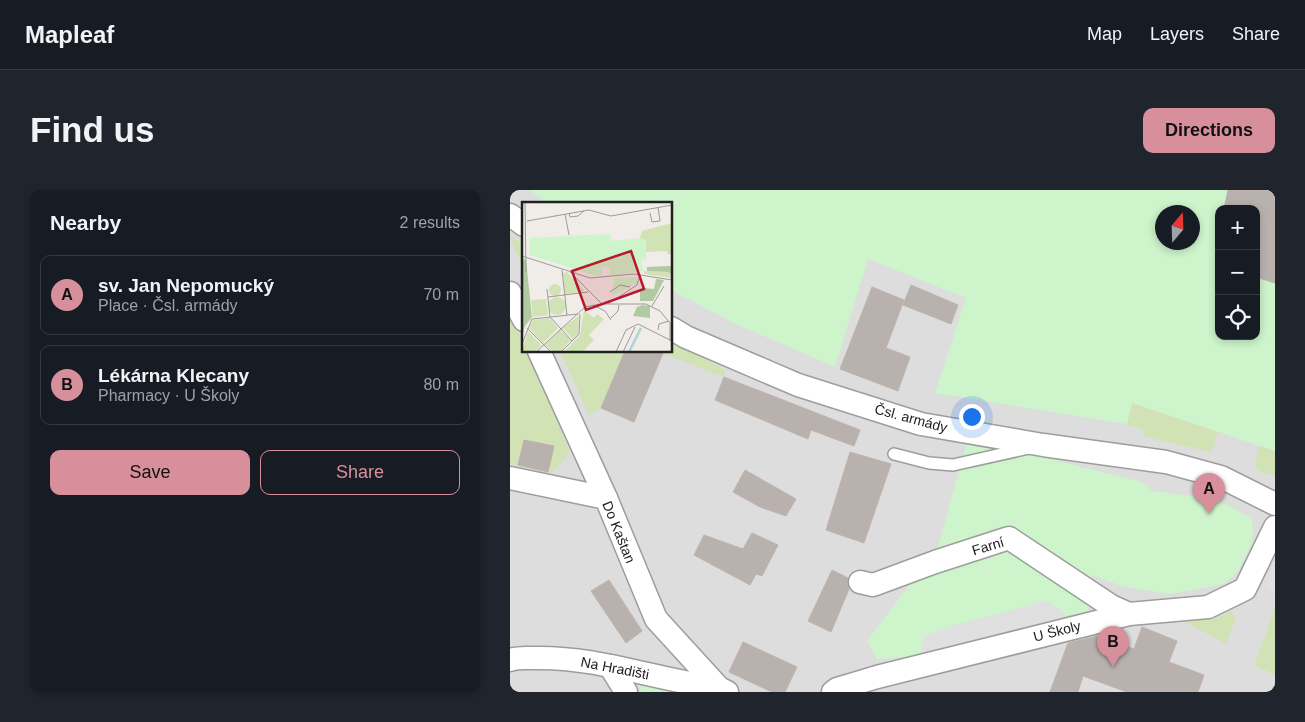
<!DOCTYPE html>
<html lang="en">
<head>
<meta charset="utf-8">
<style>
	:root { --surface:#171b24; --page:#20242c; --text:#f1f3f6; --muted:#9ea1a6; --line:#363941; --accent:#d7909b }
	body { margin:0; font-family:Arial,sans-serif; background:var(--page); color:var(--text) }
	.controls { position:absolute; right:15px; top:15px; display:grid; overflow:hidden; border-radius:10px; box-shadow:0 2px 8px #0003 }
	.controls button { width:45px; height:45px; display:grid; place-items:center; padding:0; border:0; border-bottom:1px solid var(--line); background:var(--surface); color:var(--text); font:25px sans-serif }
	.compass { position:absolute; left:645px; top:15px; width:45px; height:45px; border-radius:50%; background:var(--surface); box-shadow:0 2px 8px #0003; rotate:19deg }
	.you { position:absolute; left:461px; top:226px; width:18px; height:18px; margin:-12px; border:4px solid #fff; border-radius:50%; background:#1a73e8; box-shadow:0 0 0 8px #1a73e833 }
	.badge { display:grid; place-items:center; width:32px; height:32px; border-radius:50%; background:var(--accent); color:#111; font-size:16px; font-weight:700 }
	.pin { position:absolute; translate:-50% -41px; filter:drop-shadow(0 1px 2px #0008) }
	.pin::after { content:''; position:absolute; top:26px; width:18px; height:15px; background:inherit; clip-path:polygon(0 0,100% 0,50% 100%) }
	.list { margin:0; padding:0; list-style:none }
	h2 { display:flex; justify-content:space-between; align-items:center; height:65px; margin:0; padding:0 20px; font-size:21px }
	h2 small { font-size:16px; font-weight:400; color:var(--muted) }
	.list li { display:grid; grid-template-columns:32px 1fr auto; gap:15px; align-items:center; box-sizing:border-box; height:80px; margin:0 10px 10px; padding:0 10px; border:1px solid var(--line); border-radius:10px }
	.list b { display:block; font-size:19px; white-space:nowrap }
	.list p { margin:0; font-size:16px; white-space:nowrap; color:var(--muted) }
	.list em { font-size:16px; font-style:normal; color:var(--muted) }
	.actions { display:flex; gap:10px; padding:15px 20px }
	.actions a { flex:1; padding:11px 0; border:1px solid var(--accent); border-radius:10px; text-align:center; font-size:18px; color:var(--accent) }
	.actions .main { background:var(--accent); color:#111 }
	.icon { flex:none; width:28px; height:28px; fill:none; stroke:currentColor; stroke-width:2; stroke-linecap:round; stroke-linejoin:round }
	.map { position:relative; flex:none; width:765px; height:502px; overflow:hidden; border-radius:10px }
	header { display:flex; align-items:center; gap:30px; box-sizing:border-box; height:70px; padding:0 25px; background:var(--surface); border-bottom:1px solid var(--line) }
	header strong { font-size:24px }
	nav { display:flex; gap:28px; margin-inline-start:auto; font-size:18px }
	.intro { display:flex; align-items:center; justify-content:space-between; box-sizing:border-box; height:120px; padding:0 30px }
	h1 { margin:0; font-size:35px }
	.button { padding:12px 22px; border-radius:10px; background:var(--accent); color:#111; font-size:18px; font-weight:700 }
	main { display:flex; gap:30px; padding:0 30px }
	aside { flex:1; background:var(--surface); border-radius:10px; box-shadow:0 2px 8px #0003 }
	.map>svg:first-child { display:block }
	.residential { fill:#dedddd; fill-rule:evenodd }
	.grass { fill:#d1e3b4 }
	.park { fill:#cdf4cb; fill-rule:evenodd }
	.parking { fill:#e0e0e0 }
	.building { fill:#b9b1ae; stroke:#c0b2ac }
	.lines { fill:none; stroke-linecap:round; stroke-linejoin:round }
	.lane-casing { stroke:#9d9d9d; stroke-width:14 }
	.street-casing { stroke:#9d9d9d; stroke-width:25 }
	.lane { stroke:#fff; stroke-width:11 }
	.street { stroke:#fff; stroke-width:22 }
	.labels { text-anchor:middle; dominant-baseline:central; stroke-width:4; stroke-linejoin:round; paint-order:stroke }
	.street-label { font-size:14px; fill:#202020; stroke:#fff }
	.inset-river { fill:none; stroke:#aed3d8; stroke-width:2.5 }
	.inset-road { fill:none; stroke:#9d9a98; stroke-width:1 }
	.view { fill:#b8182b; fill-opacity:0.15; stroke:#b8182b; stroke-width:2.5 }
	.inset-edge { fill:none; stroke:#202020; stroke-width:2.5 }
</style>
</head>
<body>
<header>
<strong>Mapleaf</strong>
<nav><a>Map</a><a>Layers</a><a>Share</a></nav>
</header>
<div class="intro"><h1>Find us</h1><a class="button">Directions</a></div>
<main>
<aside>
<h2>Nearby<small>2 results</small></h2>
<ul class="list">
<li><span class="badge">A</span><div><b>sv. Jan Nepomucký</b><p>Place · Čsl. armády</p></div><em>70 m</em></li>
<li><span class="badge">B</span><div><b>Lékárna Klecany</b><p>Pharmacy · U Školy</p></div><em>80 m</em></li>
</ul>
<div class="actions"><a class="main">Save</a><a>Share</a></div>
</aside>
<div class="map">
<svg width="765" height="502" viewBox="0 0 765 502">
	<rect width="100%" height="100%" fill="#f0ece8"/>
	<path class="residential" d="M0 0H765V502H0ZM14 14H161V161H14ZM709 19H746V146H709ZM652 22H682V52H652Z"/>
	<g class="grass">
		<path d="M0 46 14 55V79L0 48Z"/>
		<path d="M0 124 14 152V161H18L20 166 59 260 57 266 42 283 0 274Z"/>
		<path d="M161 151 215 180 214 187 146 161H161Z"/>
		<path d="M50 161H115L91 218 79 225Z"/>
		<path d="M622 213 708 242 703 258 699 262 633 246V240L617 234Z"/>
		<path d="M749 256 765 261V286L748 281 745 274Z"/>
		<path d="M765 419V485L744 475Z"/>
		<path d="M721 421 726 429 716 454 673 431 705 429Z"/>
	</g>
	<g class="park">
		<path d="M19 0H765V261L622 213 617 234 425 203 456 108 358 69 325 177 226 134 161 100V14H38ZM709 19H746V146H709ZM652 22H682V52H652Z"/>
		<path d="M458 249 632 292 642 301 705 309 742 328 743 342 740 357 728 381 714 394 659 404 612 396 582 385 578 422 554 426 553 421 535 411 428 440 411 466 367 469 357 451 428 357Z"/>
		<path d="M137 493 178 502H130V496Z"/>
	</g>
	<g class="parking">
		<path d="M765 370V401L755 397Z"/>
		<path d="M536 411 553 421 554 431 411 466 413 447 428 440Z"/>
	</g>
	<g class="building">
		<path d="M718 0H765V93L746 87V19H714Z"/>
		<path d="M401 95 448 115 441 134 393 115Z"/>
		<path d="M362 97 394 110 376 158 400 167 388 201 330 179Z"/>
		<path d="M115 161H154L124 232 91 218Z"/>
		<path d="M214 187 350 240 344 256 301 240 298 249 205 210Z"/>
		<path d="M14 250 44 256 38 282 8 275Z"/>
		<path d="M340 262 381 274 354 353 316 340Z"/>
		<path d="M235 280 286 309 276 326 250 317 223 302Z"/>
		<path d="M242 343 268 355 252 386 246 384 240 395 184 365 194 345 233 359Z"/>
		<path d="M322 380 338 388 337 395 339 399 321 442 298 431Z"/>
		<path d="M99 390 132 441 116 453 81 401Z"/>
		<path d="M632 437 667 451 659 472 694 485 688 502H617L573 486 568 502H540L558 453 587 446 624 459Z"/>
		<path d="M233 452 287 477 275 502H262L219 482Z"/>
	</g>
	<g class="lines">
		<g class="lane-casing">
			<path id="lane" d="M384 264 419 273 443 275 519 258"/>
		</g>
		<g class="street-casing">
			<g id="street">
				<path d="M0 25 14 35"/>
				<path d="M0 103 14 130"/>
				<path d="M161 138 176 147 288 195 411 234 533 255 656 272 711 287 765 314"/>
				<path d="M29 161 96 308 146 429 209 498 217 502"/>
				<path d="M0 288 96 308"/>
				<path d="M350 392 363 395 425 372 499 348 601 416 619 424"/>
				<path d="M0 470C7 467 15 468 23 468 86 466 147 490 209 498"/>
				<path d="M100 476 116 502"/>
				<path d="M323 502 327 499 367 487 619 424 698 417 735 399 765 337"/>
			</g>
		</g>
		<use href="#lane" class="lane"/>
		<use href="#street" class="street"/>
	</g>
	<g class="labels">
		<g class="street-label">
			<text transform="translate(401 228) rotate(15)">Čsl. armády</text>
			<text transform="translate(109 342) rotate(68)">Do Kaštan</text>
			<text transform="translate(478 356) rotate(-17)">Farní</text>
			<text transform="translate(547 441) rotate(-14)">U Školy</text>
			<text transform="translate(105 478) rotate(11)">Na Hradišti</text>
		</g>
	</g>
	<g transform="translate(12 12)">
		<rect width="150" height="150" fill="#f0ece8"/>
		<path d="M150 21V52H145V49L124 50V39L118 36 120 29ZM122 69 146 70 150 76 122 72ZM45 70 62 88 61 90 43 92 41 71ZM27 88a6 6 0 1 1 12 0a6 6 0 1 1-12 0ZM26 104a9 9 0 1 1 18 0a9 9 0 1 1-18 0ZM24 97 26 113 11 115 9 98ZM62 108 72 116 75 112 82 117 67 133 72 138 60 150H42L58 133ZM57 114 56 132 51 137 40 126ZM27 116 36 126 21 141 7 126 11 118ZM38 128 49 138 38 150H31L23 143ZM6 129 19 143 12 150H0Z" fill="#d1e3b4"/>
		<path d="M149 54 150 73 146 70 125 69V65L149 64ZM0 56 4 58 10 115 3 124 0 134ZM134 77 142 78 131 99H118V90L122 86 132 87ZM121 103 128 104V116L111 114 115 105Z" fill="#b2caa2"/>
		<path d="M88 32 89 39 118 36 124 39V57L119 58 121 69 88 74V65H80V74L71 73 8 53 7 36ZM116 75 115 81 90 94 92 76Z" fill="#cdf4cb"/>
		<path class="inset-river" d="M107 150 119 126"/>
		<path class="inset-road" d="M3 0 4 70M47 11 48 15 56 14 62 9M128 11 130 20 138 19 136 5M43 12 47 33M5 19 67 8 89 14 150 3M0 54 68 76 112 72 150 78M40 68 45 113M48 70 80 102H124L138 109 148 121V139M25 87 28 115 50 139M88 90 98 83 108 85M26 95 66 90M86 102 115 83 118 73M71 103 83 109 89 118M130 104 142 84M89 116 96 109 97 103M5 126 29 150M136 128 137 122 147 119M0 142 10 117 56 112M14 150 63 105 79 102M39 150 57 132 58 112M94 150 104 128 116 122 150 139M101 150 113 125"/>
		<path class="view" d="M109 49 122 87 64 108 50 69Z"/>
		<rect width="150" height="150" class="inset-edge"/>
	</g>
</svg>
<div class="controls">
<button>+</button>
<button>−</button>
<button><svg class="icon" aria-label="locate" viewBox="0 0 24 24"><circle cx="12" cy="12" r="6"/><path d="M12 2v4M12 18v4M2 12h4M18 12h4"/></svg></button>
</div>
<svg class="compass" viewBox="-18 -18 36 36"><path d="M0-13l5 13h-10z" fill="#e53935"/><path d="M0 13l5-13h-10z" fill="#9ea1a6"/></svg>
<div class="you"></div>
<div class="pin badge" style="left:699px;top:324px">A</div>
<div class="pin badge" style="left:603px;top:477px">B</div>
</div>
</main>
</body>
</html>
